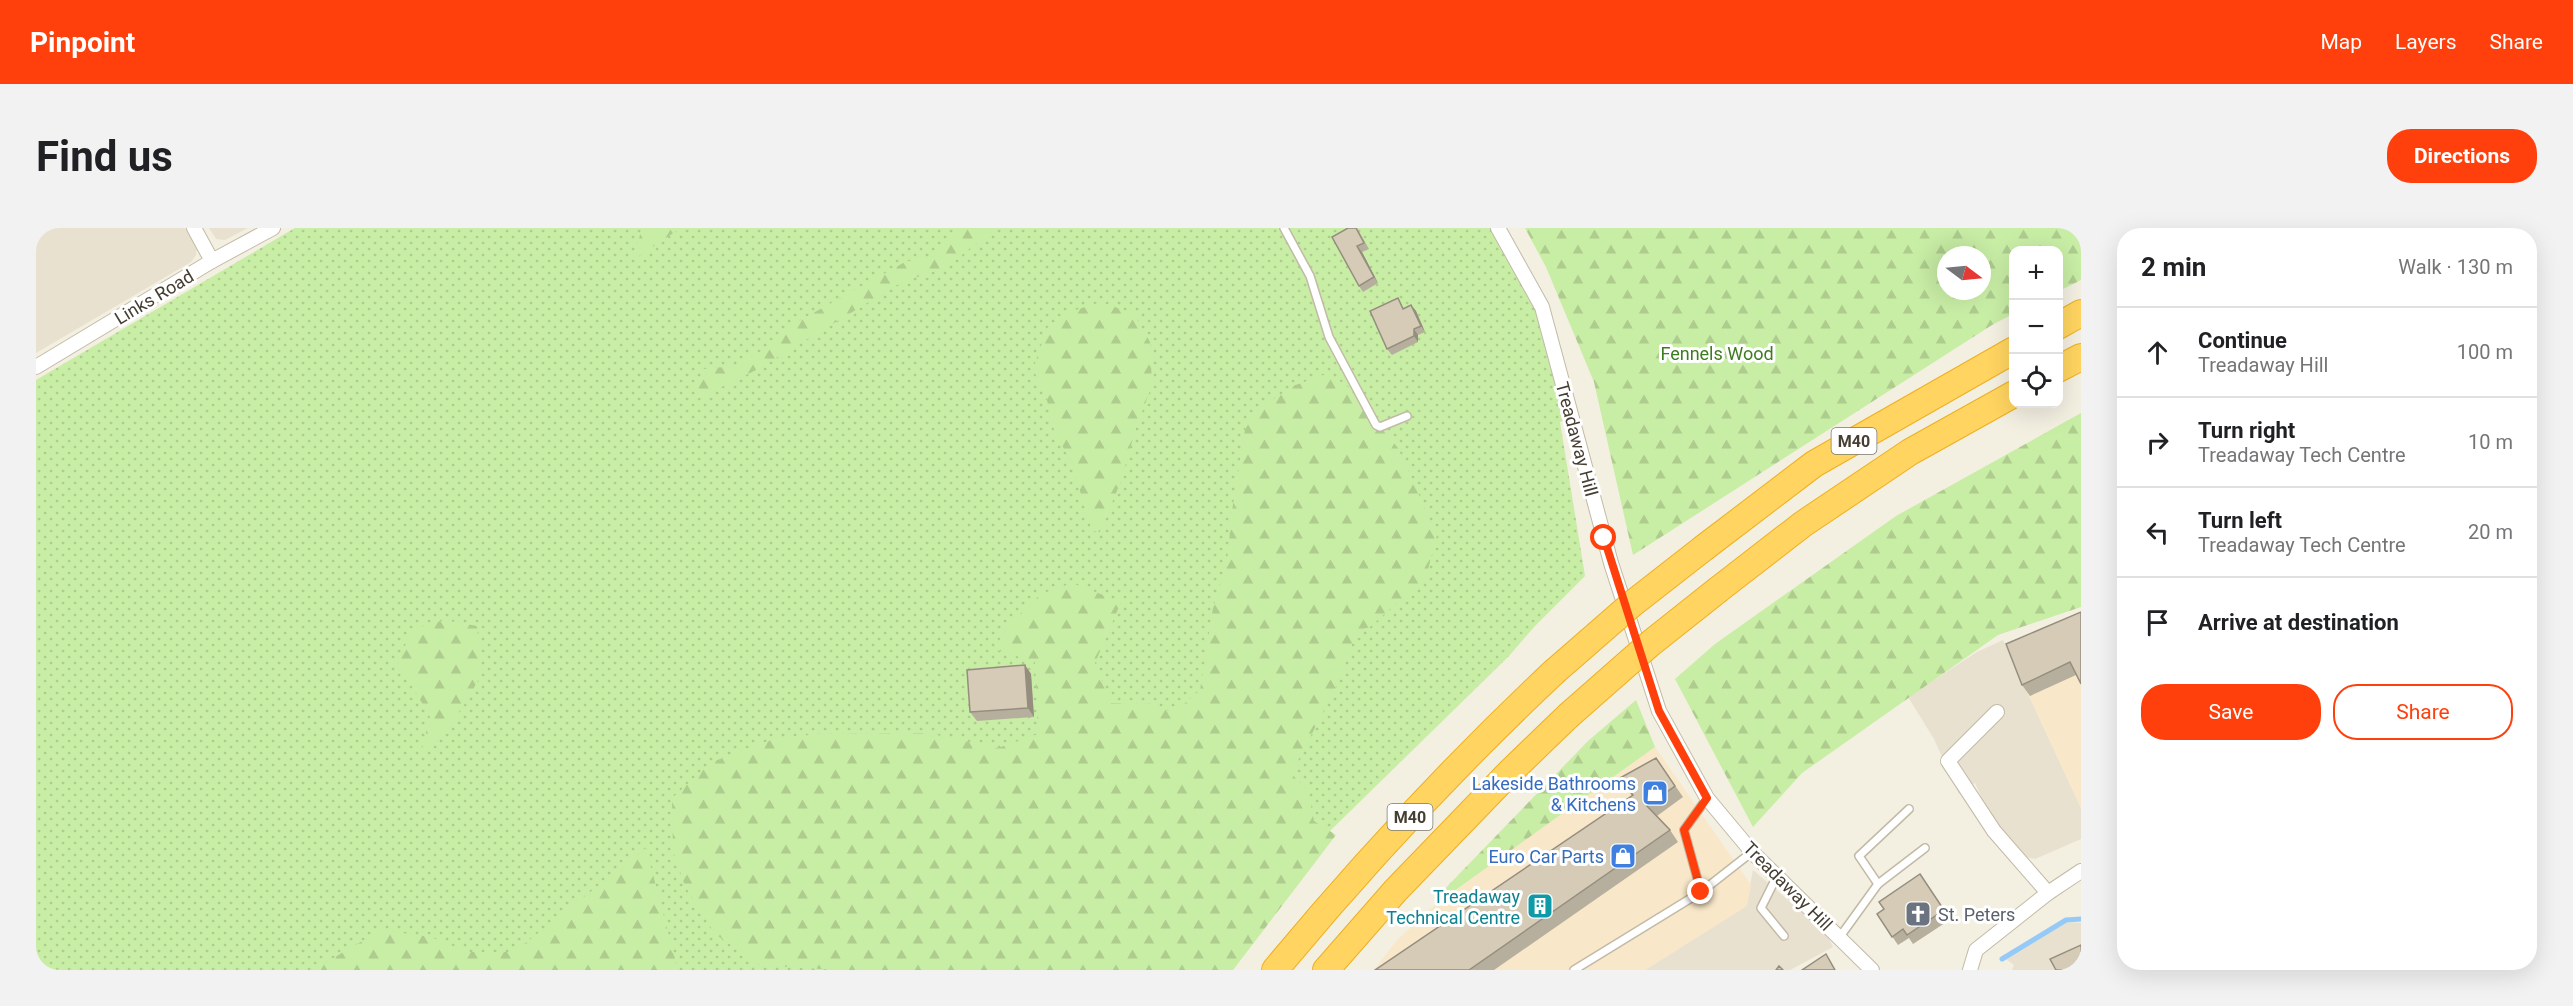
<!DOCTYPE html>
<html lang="en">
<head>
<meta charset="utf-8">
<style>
	:root { --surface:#fff; --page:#f2f2f2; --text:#202124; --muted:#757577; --line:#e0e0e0; --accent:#ff400c }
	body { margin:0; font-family:Roboto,sans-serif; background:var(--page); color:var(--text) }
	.controls { position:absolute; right:18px; top:18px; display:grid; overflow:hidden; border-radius:12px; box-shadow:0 6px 24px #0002 }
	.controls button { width:54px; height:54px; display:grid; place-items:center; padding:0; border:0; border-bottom:2px solid var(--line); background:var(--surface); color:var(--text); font:30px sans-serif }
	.compass { position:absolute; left:1901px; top:18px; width:54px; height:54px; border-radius:50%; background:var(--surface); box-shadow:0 6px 24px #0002; rotate:106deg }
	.stop { position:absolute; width:18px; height:18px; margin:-14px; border:4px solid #ff400c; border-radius:50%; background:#fff }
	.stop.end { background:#ff400c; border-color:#fff; box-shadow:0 2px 6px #0008 }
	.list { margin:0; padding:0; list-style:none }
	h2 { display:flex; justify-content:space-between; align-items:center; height:78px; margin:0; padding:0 24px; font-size:26px }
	h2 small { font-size:20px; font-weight:400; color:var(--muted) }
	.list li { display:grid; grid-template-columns:39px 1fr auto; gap:18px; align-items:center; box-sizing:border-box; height:90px; padding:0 24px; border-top:2px solid var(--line) }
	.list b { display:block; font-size:22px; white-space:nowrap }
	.list p { margin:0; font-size:20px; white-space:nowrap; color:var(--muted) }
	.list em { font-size:20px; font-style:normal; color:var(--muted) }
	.actions { display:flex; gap:12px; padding:18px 24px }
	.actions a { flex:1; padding:14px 0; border:2px solid var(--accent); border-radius:24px; text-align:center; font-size:21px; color:var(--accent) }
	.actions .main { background:var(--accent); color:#fff }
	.icon { flex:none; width:33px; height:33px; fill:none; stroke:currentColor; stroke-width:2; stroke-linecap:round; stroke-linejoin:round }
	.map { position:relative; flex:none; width:2045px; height:742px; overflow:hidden; border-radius:24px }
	header { display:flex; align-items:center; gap:36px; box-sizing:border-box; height:84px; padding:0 30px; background:var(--accent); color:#fff }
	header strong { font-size:28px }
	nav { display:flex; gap:33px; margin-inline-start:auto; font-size:21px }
	.intro { display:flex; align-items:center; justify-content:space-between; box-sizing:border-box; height:144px; padding:0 36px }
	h1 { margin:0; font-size:42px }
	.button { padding:15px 27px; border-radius:24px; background:var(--accent); color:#fff; font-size:21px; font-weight:700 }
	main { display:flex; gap:36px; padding:0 36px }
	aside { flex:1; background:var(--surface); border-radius:24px; box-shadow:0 6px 24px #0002 }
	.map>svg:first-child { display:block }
	.residential { fill:#e8e1cf }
	.commercial { fill:#f9e7c9 }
	.grass { fill:url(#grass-dots) }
	.forest { fill:url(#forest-firs); fill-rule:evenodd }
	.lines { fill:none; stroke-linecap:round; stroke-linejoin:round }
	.stream { stroke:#95caf8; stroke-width:5 }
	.service-casing { stroke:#c2baa6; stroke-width:10 }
	.minor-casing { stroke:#c2baa6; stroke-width:16 }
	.motorway-casing { stroke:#efaf20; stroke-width:28 }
	.service { stroke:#fff; stroke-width:7 }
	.minor { stroke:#fff; stroke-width:14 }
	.motorway { stroke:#ffd460; stroke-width:26 }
	.motorway-bridge-casing { stroke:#efaf20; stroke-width:28; stroke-linecap:butt }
	.motorway-bridge { stroke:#ffd460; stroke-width:26 }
	.wall { fill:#b7af9d }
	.shaded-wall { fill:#958e7f }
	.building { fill:#d5cbb6; stroke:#958e7f; stroke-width:1.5 }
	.route { stroke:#ff400c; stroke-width:8 }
	.labels { text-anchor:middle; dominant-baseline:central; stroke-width:6; stroke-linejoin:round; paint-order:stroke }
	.shield { fill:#fff; stroke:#7d7870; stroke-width:1.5 }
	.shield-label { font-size:16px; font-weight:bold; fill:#453e32 }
	.street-label { font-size:18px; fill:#453e32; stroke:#fff }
	.park-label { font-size:18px; fill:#3d7c1f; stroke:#fff }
	.shop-label { font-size:18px; fill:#366cbe; stroke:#fff; text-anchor:end }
	.culture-label { font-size:18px; fill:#0d838f; stroke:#fff; text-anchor:end }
	.worship-label { font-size:18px; fill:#5b616d; stroke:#fff; text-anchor:start }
</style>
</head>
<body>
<header>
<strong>Pinpoint</strong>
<nav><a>Map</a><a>Layers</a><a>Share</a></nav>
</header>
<div class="intro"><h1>Find us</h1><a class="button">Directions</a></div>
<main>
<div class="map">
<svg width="2045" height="742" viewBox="0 0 2045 742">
	<defs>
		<pattern id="grass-dots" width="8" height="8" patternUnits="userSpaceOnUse" patternTransform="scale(1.5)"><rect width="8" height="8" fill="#c8eda5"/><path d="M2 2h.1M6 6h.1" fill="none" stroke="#adcc8e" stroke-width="1.8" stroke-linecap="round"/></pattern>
		<pattern id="forest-firs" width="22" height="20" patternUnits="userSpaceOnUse" patternTransform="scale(1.5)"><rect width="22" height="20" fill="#c8eda5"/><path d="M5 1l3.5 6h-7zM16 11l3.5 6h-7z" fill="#adcc8e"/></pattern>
	</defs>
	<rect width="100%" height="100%" fill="#f3efe1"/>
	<g class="residential">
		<path d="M0 0H149L161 19 160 27 155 34 0 125Z"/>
		<path d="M173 0H212L189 12 180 11Z"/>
		<path d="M1967 412 2045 580V611L1999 631 1990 629 1954 588 1939 555 1923 566 1898 511 1872 469 1941 424Z"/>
		<path d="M1717 642 1790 705 1797 719 1754 742H1609L1710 678Z"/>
		<path d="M2028 694 2045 695V742H1976L1978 737 1970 731Z"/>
	</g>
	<g class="commercial">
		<path d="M2045 383V580L1970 418Z"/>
		<path d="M1619 519 1715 657 1711 678 1609 742H1338L1362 711 1400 676Z"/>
	</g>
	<path class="grass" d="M259 0H1468L1496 65 1532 191 1524 194 1549 348 1498 399 1472 429 1254 642 1167 742H0V152Z"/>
	<g class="forest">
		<path d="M606 0H645L597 32Z"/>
		<path d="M922 0H960L909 40 866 54 722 141 657 173 667 141 699 138 729 121 754 98 869 34 895 28Z"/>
		<path d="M1489 0H2045V52L2023 63 2022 22H1978L1977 86 1956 97 1597 327 1558 154 1510 39ZM1910 27H1946V63H1910Z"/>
		<path d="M1065 74 1098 86 1114 114 1116 157 1099 203 1085 253 1064 304 1056 303 1036 236 1018 202 1011 172 997 141 1011 100 1030 85Z"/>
		<path d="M1293 145 1312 159 1362 220 1401 307 1390 349 1334 399 1321 403 1299 461 1255 546 1272 562 1278 593 1300 607 1197 742H801L724 737 679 706 649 658 637 623 636 570 676 534 741 510 784 506 891 505 962 520 1002 506 999 434 958 421 973 396 1005 366 1036 355 1085 374 1059 435 1075 475 1116 476 1138 485 1164 462 1177 380 1191 334 1196 283 1211 189 1257 158Z"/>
		<path d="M2045 185V379L1962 407 1766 545 1717 599 1639 451 1679 416 1860 288Z"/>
		<path d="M408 392 441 398 445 447 430 474 396 521H386L394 488 361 434 377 401Z"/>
		<path d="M1600 472 1619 519 1400 676V670L1552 513Z"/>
		<path d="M610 620 642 742H277L345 702 395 709 432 724H478Z"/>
	</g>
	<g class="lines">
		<path class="stream" d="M1966 731 2030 692 2045 691"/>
		<g class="service-casing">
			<g id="service">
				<path d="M1248 0 1274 48 1293 109 1340 197 1344 199 1371 188"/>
				<path d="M1741 648 1725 680 1748 708"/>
				<path d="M1842 656 1823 628 1873 581"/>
				<path d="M1665 664 1716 624"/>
				<path d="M1803 710 1842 656 1889 620"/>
				<path d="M1538 742 1665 664 1648 602 1671 570"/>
			</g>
		</g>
		<g class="minor-casing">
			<g id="minor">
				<path d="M158 0 176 33"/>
				<path d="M1462 0 1506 79 1575 335 1623 483 1671 570 1716 624 1836 742"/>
				<path d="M0 139 176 33 237 0"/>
				<path d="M1961 484 1912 533 1958 603 2012 665"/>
				<path d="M1934 742 1940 722 2012 665 2045 643"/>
			</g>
		</g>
		<g class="motorway-casing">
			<g id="motorway">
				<path d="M2022 98 2045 85"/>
				<path d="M2022 141 2045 129"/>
				<path d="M1669 319 1778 236 1978 122"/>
				<path d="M1683 361 1767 296 1874 224 1978 166"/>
				<path d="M1239 742C1326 637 1419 537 1518 444"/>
				<path d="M1290 742 1360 662 1474 544 1532 488"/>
			</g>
		</g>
		<use href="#service" class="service"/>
		<use href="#minor" class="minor"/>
		<use href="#motorway" class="motorway"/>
		<g class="motorway-bridge-casing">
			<g id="motorway-bridge">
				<path d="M1518 444 1596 376 1669 319"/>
				<path d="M1532 488 1615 415 1683 361"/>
			</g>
		</g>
		<use href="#motorway-bridge" class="motorway-bridge"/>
	</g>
	<g class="wall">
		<path d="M1321 0 1333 21 1326 24 1342 55 1327 64 1323 58Z"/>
		<path d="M1362 70 1368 81 1375 77 1380 83 1389 104 1382 107V114L1356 127 1351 121Z"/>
		<path d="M2045 384 2040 447 1994 468 1986 457Z"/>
		<path d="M989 437 995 446 998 489 941 493 934 484Z"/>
		<path d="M1620 530 1647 569 1621 588 1634 602 1642 614 1458 742H1339L1596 568 1584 550Z"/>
		<path d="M1884 646 1915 691 1877 716 1873 710 1862 717 1841 686 1848 681Z"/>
	</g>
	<g class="shaded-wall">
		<path d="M1321 18 1326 24 1342 55 1338 49Z"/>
		<path d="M1375 77 1380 83 1389 104 1385 98Z"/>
		<path d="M1378 101 1382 107V114L1378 108Z"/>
		<path d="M989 437 995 446 998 489 992 480Z"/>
	</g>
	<g class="building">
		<path d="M1312 0H1320L1328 15 1321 18 1338 49 1323 58 1296 9Z"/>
		<path d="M1362 70 1367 81 1375 77 1385 98 1378 101V108L1351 121 1334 83Z"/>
		<path d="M2045 384V456L2034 434 1986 457 1970 416Z"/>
		<path d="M989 437 992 480 934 484 931 442Z"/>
		<path d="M1620 530 1639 558 1611 578 1634 602 1433 742H1339L1597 567 1584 550Z"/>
		<path d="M1884 646 1908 682 1871 707 1867 701 1856 709 1841 686 1848 681 1843 674Z"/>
		<path d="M2045 717V742H2020L2014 731Z"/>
		<path d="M1790 726 1799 742H1766Z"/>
		<path d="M1743 738 1747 742H1740Z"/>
	</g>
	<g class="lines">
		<path class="route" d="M1568 310 1623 483 1671 570 1648 602 1665 664"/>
	</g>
	<defs>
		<g id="shop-square" transform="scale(1.35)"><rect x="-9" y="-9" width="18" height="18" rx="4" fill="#3f7fe0" stroke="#fff"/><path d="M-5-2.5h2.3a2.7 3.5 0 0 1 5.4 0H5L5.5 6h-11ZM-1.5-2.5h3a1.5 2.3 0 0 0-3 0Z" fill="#fff"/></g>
		<g id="building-square" transform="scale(1.35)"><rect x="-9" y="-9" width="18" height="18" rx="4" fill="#0f9aa8" stroke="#fff"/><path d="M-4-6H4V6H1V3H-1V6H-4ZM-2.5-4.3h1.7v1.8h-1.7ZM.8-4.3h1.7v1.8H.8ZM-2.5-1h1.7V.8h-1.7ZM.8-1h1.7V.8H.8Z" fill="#fff"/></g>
		<g id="church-square" transform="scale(1.35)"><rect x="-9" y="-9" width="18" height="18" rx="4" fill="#6b7280" stroke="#fff"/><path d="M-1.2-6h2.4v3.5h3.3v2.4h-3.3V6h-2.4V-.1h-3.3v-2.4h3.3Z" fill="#fff"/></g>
	</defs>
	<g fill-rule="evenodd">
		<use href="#shop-square" x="1619" y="565"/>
		<use href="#shop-square" x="1587" y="628"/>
		<use href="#building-square" x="1504" y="678"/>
		<use href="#church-square" x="1882" y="686"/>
	</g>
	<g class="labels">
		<g class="shield">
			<rect x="1795.5" y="200" width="45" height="26" rx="4.5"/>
			<rect x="1351.5" y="576" width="45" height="26" rx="4.5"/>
		</g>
		<g class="shield-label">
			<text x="1818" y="213">M40</text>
			<text x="1374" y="589">M40</text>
		</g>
		<g class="street-label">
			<text transform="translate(118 69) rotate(-31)">Links Road</text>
			<text transform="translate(1541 211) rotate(75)">Treadaway Hill</text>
			<text transform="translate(1752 658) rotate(45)">Treadaway Hill</text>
		</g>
		<g class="park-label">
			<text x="1681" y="125">Fennels Wood</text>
		</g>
		<g class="shop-label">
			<text x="1600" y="555">Lakeside Bathrooms<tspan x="1600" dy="21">&amp; Kitchens</tspan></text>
			<text x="1568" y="628">Euro Car Parts</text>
		</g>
		<g class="culture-label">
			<text x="1484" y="668">Treadaway<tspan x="1484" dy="21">Technical Centre</tspan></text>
		</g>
		<g class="worship-label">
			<text x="1902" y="686">St. Peters</text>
		</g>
	</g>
</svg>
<div class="controls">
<button>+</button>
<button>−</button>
<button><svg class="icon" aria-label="locate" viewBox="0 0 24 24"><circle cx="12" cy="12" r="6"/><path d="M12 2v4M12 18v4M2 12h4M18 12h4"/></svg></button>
</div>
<svg class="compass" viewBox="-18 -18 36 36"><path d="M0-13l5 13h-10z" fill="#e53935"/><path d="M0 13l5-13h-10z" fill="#757577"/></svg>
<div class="stop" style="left:1568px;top:310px"></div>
<div class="stop end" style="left:1665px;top:664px"></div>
</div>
<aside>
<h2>2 min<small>Walk · 130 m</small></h2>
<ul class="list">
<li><svg class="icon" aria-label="ahead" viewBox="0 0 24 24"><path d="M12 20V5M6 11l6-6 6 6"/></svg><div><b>Continue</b><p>Treadaway Hill</p></div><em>100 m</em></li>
<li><svg class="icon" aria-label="right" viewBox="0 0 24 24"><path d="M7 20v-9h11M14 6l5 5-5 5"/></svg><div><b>Turn right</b><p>Treadaway Tech Centre</p></div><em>10 m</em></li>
<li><svg class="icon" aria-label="left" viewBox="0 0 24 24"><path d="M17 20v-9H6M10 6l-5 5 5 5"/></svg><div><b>Turn left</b><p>Treadaway Tech Centre</p></div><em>20 m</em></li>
<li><svg class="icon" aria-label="arrive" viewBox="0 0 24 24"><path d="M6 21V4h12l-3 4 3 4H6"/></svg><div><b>Arrive at destination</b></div></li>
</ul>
<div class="actions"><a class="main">Save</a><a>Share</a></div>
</aside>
</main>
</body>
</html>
